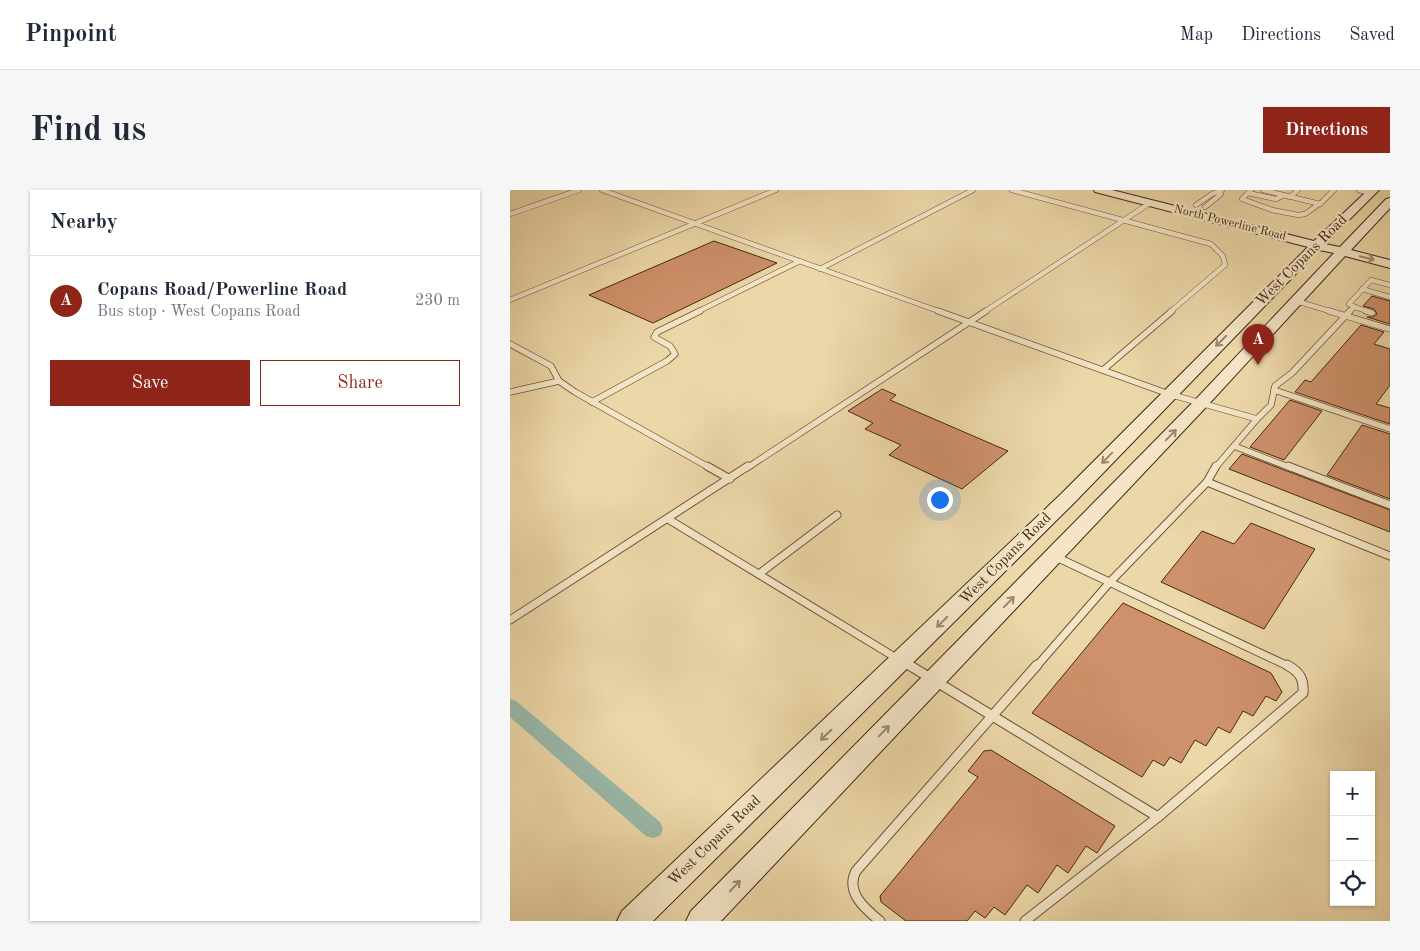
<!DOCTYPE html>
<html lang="en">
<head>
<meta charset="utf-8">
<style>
	:root { --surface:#fff; --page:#f6f6f7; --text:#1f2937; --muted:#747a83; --line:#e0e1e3; --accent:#8f2418 }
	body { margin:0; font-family:"Old Standard TT",serif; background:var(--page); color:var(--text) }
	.controls { position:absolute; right:15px; bottom:15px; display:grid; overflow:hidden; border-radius:0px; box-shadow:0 1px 4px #0004 }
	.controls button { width:45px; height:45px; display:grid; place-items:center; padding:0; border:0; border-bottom:1px solid var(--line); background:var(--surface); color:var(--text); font:25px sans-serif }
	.you { position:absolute; left:429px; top:309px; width:18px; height:18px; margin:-12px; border:4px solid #fff; border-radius:50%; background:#1a73e8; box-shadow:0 0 0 8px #1a73e833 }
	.badge { display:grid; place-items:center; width:32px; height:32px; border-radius:50%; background:var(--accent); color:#fff; font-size:16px; font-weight:700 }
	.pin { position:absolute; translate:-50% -41px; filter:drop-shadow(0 1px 2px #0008) }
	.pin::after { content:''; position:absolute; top:26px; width:18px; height:15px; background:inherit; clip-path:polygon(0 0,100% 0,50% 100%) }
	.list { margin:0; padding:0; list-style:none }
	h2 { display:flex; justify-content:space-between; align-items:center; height:65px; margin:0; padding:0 20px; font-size:21px }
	h2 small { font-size:16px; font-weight:400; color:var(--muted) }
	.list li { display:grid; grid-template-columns:32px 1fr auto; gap:15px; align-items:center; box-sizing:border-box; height:90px; padding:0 20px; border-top:1px solid var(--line) }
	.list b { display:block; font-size:19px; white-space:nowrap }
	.list p { margin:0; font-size:16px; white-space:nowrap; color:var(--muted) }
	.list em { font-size:16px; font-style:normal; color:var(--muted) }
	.actions { display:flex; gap:10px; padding:15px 20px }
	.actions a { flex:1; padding:11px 0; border:1px solid var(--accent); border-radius:0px; text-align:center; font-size:18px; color:var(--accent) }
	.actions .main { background:var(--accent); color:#fff }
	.icon { flex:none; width:28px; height:28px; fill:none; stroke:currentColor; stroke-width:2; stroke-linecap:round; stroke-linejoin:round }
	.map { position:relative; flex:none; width:880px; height:731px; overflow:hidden; border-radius:0px }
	header { display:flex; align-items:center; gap:30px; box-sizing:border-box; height:70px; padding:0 25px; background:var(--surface); border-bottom:1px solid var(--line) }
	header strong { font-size:24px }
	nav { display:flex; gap:28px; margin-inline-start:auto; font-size:18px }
	.intro { display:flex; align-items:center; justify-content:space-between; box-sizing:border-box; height:120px; padding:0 30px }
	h1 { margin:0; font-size:35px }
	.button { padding:12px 22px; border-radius:0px; background:var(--accent); color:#fff; font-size:18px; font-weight:700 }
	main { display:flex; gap:30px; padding:0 30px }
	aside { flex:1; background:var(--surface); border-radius:0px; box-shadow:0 1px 4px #0004 }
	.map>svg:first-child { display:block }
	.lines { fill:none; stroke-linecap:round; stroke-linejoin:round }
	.canal { fill:#99b9aa; fill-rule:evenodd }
	.building { fill:#ce916b; stroke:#442811 }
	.lane-far3-casing { stroke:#6e5437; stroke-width:5.5 }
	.lane-far2-casing { stroke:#6e5437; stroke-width:7 }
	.lane-far1-casing { stroke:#6e5437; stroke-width:9 }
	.lane-casing { stroke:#6e5437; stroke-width:11 }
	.secondary-casing { stroke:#442811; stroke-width:2 }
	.lane-far3 { stroke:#f3e5c6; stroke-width:4.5 }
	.lane-far2 { stroke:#f3e5c6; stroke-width:5.5 }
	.lane-far1 { stroke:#f3e5c6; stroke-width:7 }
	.lane { stroke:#f3e5c6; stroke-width:9 }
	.secondary { fill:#f3e5c6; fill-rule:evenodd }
	.oneway { stroke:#9c866c }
	.labels { text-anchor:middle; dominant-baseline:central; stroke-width:4.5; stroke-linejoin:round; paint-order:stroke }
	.far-street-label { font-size:12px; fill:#442811; stroke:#f3e5c6 }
	.street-label { font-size:15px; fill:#442811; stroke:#f3e5c6 }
</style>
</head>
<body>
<header>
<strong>Pinpoint</strong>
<nav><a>Map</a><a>Directions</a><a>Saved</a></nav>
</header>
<div class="intro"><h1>Find us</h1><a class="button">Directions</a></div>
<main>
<aside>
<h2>Nearby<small></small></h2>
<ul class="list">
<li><span class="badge">A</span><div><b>Copans Road/Powerline Road</b><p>Bus stop · West Copans Road</p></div><em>230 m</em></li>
</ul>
<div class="actions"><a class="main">Save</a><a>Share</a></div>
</aside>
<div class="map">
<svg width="880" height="731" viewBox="0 0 880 731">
	<rect width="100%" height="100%" fill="#ecd7a8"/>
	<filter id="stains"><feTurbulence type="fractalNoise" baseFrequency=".004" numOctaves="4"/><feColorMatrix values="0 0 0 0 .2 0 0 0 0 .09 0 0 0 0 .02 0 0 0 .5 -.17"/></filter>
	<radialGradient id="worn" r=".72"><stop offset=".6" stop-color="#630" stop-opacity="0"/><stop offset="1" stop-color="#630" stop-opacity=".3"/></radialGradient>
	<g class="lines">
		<path class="canal" d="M0 509 6 511 150 632 153 639 150 646 143 648 136 646 0 527Z"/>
	</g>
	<g class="building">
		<path d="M204 51 267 73 143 133 79 105Z"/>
		<path d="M862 106 880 111V134L857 127H863L867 124 864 119 853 116Z"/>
		<path d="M851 135 874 142 864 154 880 159V195L866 214 880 218V234L785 202 795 190 801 192Z"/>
		<path d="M372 199 386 205 380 210 498 261 452 299 379 265 391 255 355 239 363 233 338 221Z"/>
		<path d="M780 210 812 221 774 270 740 257Z"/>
		<path d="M852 235 880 244V309L817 285Z"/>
		<path d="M732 264 880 320V342L719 279Z"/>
		<path d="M741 333 805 359 754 439 651 392 692 341 724 354Z"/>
		<path d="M613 413 761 483 772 502 766 511 756 506 743 526 733 521 720 543 708 537 696 556 685 550 671 573 660 567 654 576 643 570 632 587 522 523Z"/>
		<path d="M481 560 605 636 587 663 576 656 558 683 547 675 528 703 517 695 495 725 484 717 475 728 465 721 457 731H396L371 712 370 706 468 587 458 581 474 561Z"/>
	</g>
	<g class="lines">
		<g class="lane-far3-casing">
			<g id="lane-far3">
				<path d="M92 0 431 122"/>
				<path d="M502 0 701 54 713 66 715 75 660 122"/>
				<path d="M741 0 732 9 762 20 788 25 795 24 809 14"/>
				<path d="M753 0 810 14 824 0"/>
				<path d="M849 0 861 3"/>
				<path d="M738 3 766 9 774 5"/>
				<path d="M780 7 788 0"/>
				<path d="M686 15 702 4 712 0"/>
				<path d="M695 17 711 4 709 3"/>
				<path d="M0 24 69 0"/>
				<path d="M310 79 463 0"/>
				<path d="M852 99 880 107"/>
				<path d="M0 110 266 0"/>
				<path d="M786 111 823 122"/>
				<path d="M845 117 859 122"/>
				<path d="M187 122 290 71"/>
				<path d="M474 122 640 13"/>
				<path d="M838 122 845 117 839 114 861 90 880 95"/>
			</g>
		</g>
		<g class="lane-far2-casing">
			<g id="lane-far2">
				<path d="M428 121 659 204 747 229 705 278"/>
				<path d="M819 121 880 139"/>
				<path d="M856 121 862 123"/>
				<path d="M0 154 41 176 49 191 65 202 200 278"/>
				<path d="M593 180 662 121"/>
				<path d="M764 200 880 239"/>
				<path d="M0 202 49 191"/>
				<path d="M82 212 157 171 165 164 160 156 144 147 147 142 190 121"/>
				<path d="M747 229 761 215 765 196 782 183 840 121"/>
				<path d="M724 256 781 278"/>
				<path d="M237 278 476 121"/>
			</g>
		</g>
		<g class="lane-far1-casing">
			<g id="lane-far1">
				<path d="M197 276 220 289"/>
				<path d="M778 276 880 315"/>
				<path d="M697 292 880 366"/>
				<path d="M158 329 401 477"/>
				<path d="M544 366 780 477"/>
				<path d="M249 384 327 325"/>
				<path d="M0 430 238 276"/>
				<path d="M526 477 600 392 697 292 706 276"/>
			</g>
		</g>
		<g class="lane-casing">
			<g id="lane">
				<path d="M399 475 648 627 515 731"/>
				<path d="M648 627 793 503C794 489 790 482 777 475"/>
				<path d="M370 731C355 719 335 702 346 681L527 475"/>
			</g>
		</g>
		<g class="secondary-casing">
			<path id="secondary" d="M584 0H602L804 51 858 0H869L815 54 830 57 876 9 880 8V18L841 60 880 70V78L835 66 698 215 211 731H176L181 721 686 209 824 63 809 60 565 312 143 731H107L112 721 551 304 798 57 585 2Z"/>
		</g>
		<use href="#lane-far3" class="lane-far3"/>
		<use href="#lane-far2" class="lane-far2"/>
		<use href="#lane-far1" class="lane-far1"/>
		<use href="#lane" class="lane"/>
		<use href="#secondary" class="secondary"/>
	</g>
	<defs><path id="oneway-shaft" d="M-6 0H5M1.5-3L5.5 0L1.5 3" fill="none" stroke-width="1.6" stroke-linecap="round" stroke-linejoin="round" transform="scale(1.25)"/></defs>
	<g class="oneway">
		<use href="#oneway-shaft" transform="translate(857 68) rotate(14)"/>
		<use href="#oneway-shaft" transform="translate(711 151) rotate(135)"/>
		<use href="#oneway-shaft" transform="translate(661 245) rotate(-46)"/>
		<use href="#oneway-shaft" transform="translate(597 268) rotate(134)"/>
		<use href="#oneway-shaft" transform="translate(499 412) rotate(-46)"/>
		<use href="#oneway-shaft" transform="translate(432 432) rotate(135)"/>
		<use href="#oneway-shaft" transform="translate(374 541) rotate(-46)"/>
		<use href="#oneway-shaft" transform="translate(316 545) rotate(136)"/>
		<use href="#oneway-shaft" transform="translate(225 696) rotate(-46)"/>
	</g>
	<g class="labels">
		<g class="far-street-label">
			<text transform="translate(720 33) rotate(14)">North Powerline Road</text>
		</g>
		<g class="street-label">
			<text transform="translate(792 71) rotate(-45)">West Copans Road</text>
			<text transform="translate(496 369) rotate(-45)">West Copans Road</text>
			<text transform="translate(205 651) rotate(-44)">West Copans Road</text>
		</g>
	</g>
	<rect width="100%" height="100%" filter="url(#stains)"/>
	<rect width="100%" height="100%" fill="url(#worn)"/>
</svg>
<div class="controls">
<button>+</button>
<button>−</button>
<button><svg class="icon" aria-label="locate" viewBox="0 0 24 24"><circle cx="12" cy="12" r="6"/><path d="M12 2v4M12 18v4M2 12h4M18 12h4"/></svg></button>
</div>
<div class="you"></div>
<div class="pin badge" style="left:748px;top:175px">A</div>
</div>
</main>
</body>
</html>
